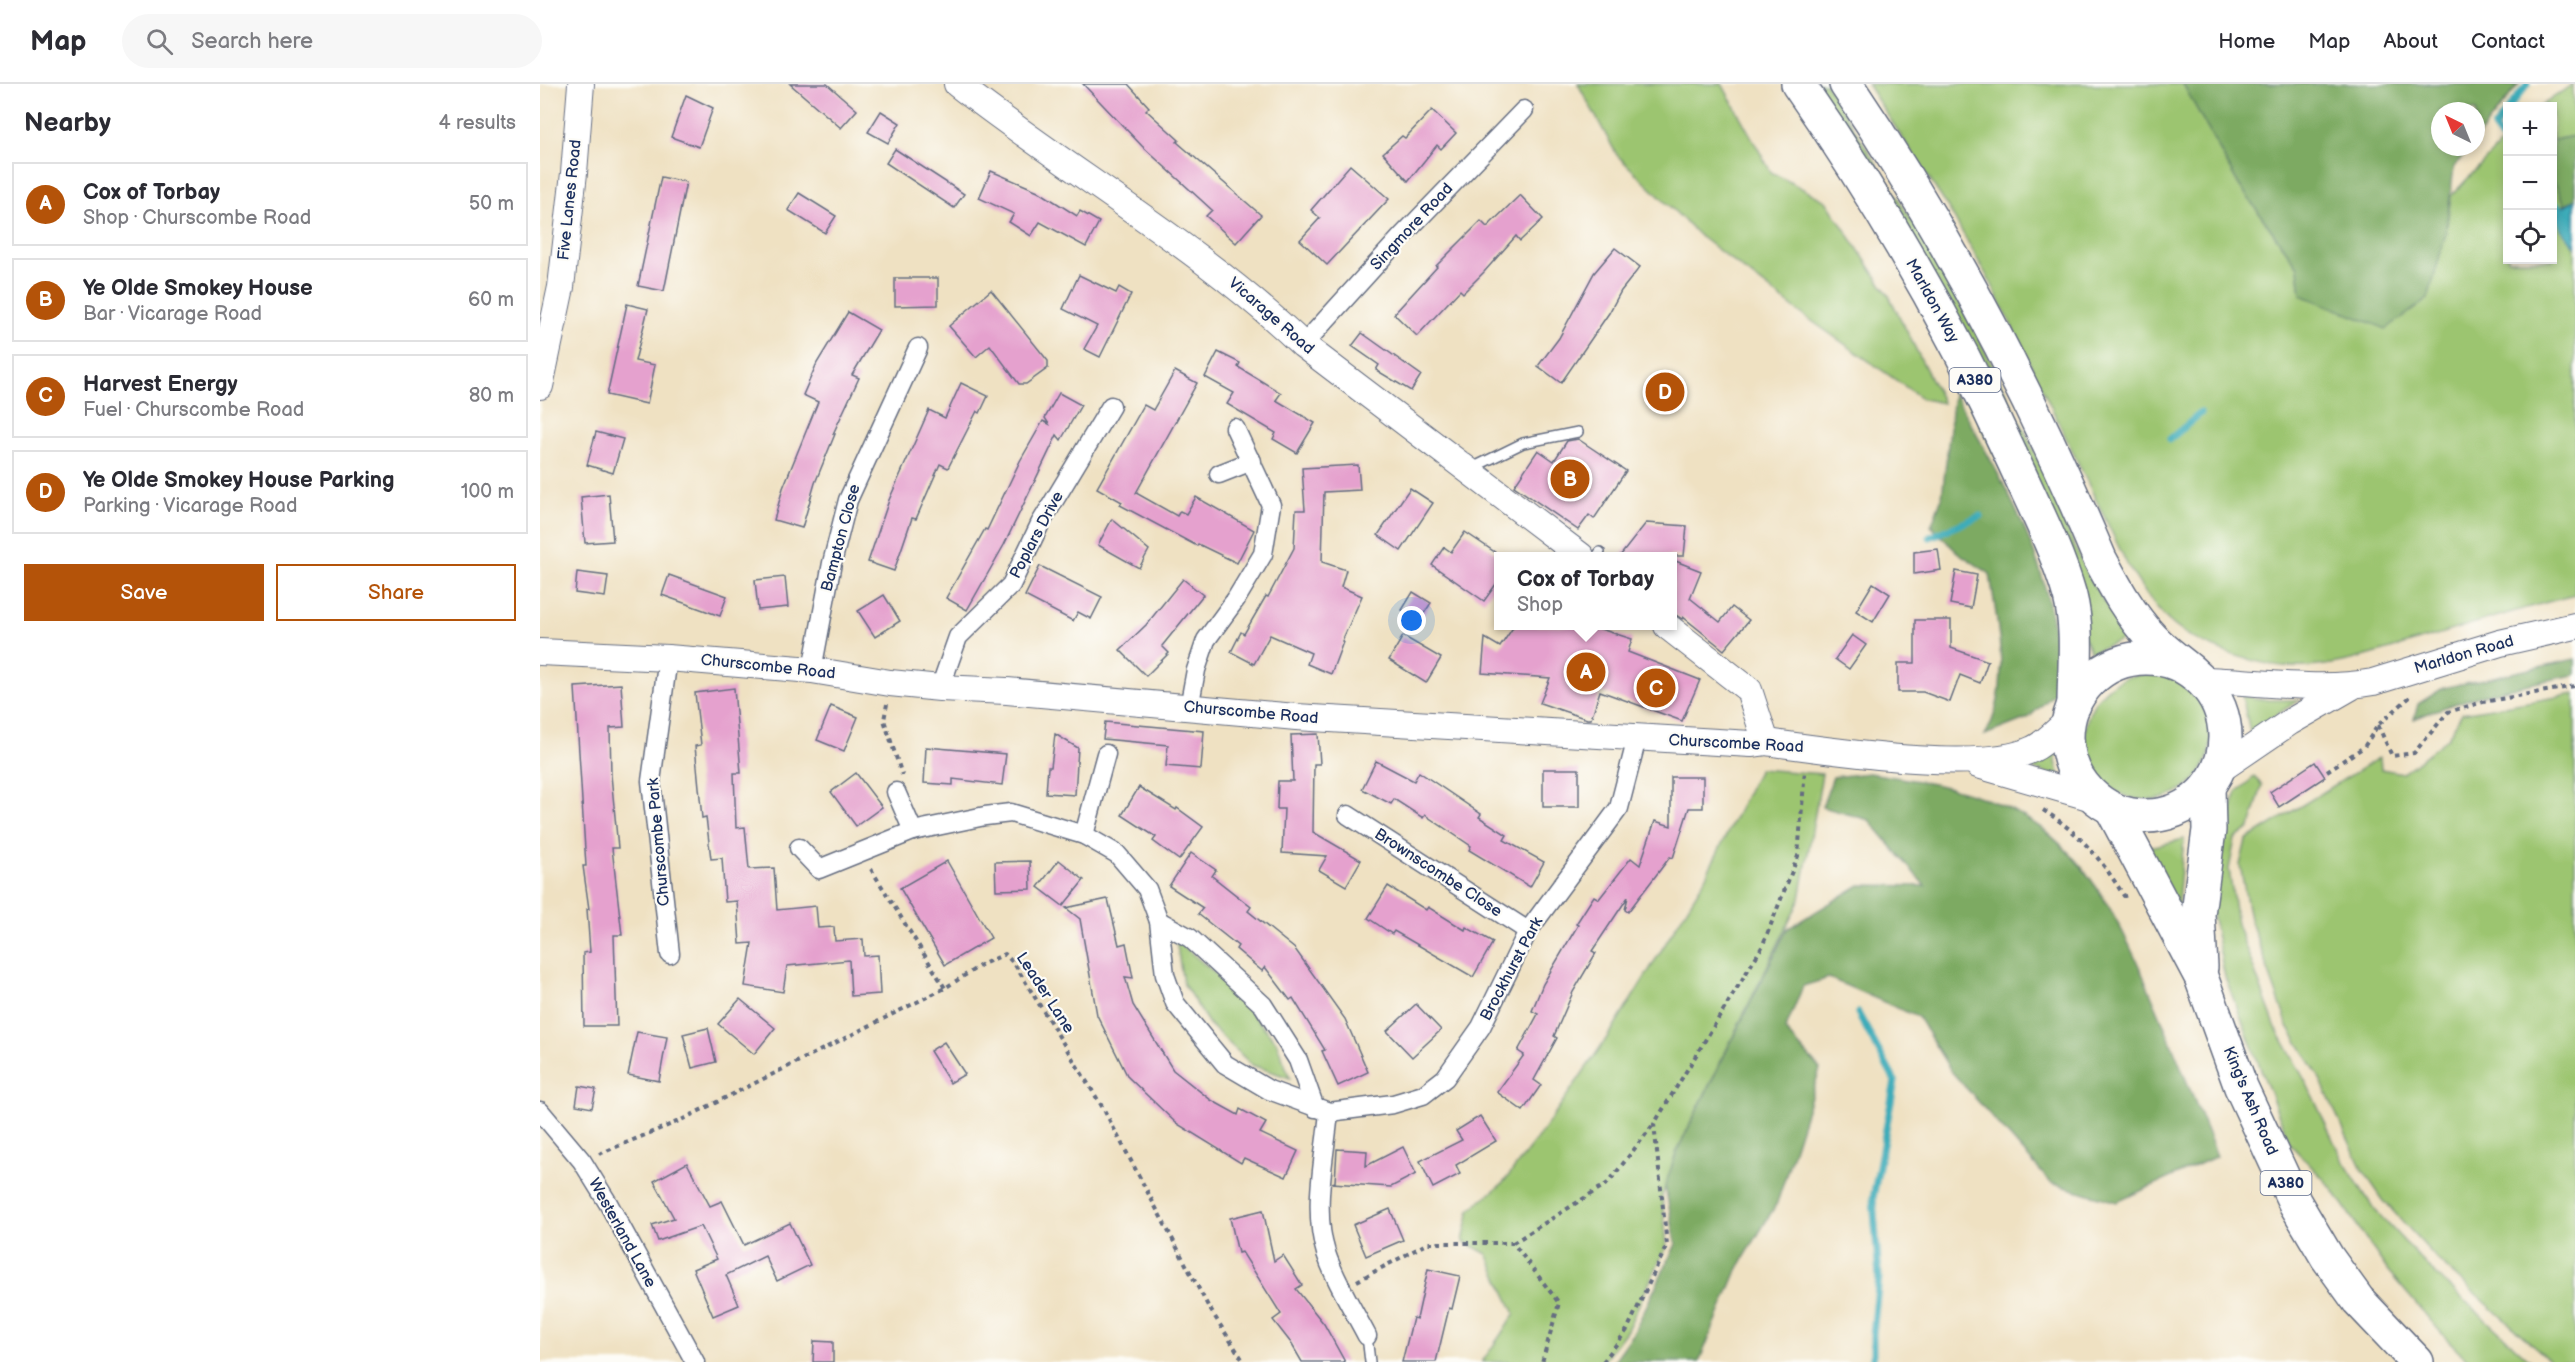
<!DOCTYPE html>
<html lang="en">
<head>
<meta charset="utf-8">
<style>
	:root { --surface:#fff; --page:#f7f7f7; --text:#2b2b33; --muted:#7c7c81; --line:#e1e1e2; --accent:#b45309 }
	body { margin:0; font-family:"Balsamiq Sans",sans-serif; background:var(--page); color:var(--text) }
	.controls { position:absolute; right:18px; top:18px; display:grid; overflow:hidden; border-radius:0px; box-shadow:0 3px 9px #0003 }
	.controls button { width:54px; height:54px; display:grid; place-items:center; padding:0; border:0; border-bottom:2px solid var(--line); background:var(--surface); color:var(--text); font:30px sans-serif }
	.compass { position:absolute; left:1891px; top:18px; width:54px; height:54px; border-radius:50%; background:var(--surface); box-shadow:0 3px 9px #0003; rotate:317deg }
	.you { position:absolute; left:872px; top:537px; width:21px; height:21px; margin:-15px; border:4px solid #fff; border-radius:50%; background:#1a73e8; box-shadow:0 0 0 9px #1a73e833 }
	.badge { display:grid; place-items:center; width:39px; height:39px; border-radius:50%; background:var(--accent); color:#fff; font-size:20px; font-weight:700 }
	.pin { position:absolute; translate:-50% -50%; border:3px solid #fff; box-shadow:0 2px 6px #0006 }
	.popup { position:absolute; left:954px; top:468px; width:183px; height:78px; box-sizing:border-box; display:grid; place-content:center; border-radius:0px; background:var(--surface); filter:drop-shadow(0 2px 4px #0005); font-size:20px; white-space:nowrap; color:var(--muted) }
	.popup b { font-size:22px; color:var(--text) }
	.popup::after { content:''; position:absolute; left:50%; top:100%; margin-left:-12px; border:12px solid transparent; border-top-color:var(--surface) }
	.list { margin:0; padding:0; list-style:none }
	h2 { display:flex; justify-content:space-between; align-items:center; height:78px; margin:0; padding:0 24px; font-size:26px }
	h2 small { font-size:20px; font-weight:400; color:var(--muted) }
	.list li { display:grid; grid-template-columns:39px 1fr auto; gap:18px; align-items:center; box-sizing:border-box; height:84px; margin:0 12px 12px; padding:0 12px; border:2px solid var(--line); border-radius:0px }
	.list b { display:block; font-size:22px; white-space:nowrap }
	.list p { margin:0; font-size:20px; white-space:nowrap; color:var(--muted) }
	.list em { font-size:20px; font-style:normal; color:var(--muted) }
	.actions { display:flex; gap:12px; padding:18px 24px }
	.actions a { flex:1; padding:14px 0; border:2px solid var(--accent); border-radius:0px; text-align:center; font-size:21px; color:var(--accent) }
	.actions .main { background:var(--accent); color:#fff }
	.icon { flex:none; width:33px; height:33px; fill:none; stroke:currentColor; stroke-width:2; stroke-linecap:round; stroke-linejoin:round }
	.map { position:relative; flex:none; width:2035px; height:1278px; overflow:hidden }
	header { display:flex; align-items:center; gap:36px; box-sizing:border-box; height:84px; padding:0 30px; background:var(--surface); border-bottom:2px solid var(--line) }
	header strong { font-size:28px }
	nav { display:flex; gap:33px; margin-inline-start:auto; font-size:21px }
	.search { width:420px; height:54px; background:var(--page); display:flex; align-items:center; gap:15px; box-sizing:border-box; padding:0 21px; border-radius:33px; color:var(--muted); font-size:22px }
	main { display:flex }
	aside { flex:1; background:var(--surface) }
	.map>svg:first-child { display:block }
	.green { fill:#9cc570; stroke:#5c7a67; stroke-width:1.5 }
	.forest { fill:#7daa62; stroke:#4c6c60; stroke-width:1.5 }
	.water { fill:#3cacb9; stroke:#2c6e8c; stroke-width:1.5 }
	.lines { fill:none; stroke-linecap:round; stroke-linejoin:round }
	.stream { stroke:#3cacb9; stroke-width:7 }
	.building { fill:#e5a1ce }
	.lane-casing { stroke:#656d81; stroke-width:12 }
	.street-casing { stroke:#656d81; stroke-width:21 }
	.secondary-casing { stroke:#656d81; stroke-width:28 }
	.highway-casing { stroke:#656d81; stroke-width:36 }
	.path { stroke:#656d81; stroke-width:4; stroke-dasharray:4.5 4.5; stroke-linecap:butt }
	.lane { stroke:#fff; stroke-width:9 }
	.street { stroke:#fff; stroke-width:18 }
	.secondary { stroke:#fff; stroke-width:26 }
	.highway { stroke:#fff; stroke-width:33 }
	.labels { text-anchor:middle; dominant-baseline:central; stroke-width:4.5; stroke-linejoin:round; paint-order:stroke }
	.shield { fill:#fdfcf7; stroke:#5f6c8c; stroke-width:1.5 }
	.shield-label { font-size:15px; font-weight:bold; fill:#1b2f5e }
	.street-label { font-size:16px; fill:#1b2f5e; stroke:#fdfcf7 }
</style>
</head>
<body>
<header>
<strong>Map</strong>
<div class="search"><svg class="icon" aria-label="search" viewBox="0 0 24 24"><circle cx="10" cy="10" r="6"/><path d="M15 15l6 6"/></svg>Search here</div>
<nav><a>Home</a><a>Map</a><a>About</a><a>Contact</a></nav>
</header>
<main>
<aside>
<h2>Nearby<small>4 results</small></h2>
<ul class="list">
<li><span class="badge">A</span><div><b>Cox of Torbay</b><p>Shop · Churscombe Road</p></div><em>50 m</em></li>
<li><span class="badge">B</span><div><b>Ye Olde Smokey House</b><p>Bar · Vicarage Road</p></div><em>60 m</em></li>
<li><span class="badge">C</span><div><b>Harvest Energy</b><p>Fuel · Churscombe Road</p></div><em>80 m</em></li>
<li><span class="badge">D</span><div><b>Ye Olde Smokey House Parking</b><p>Parking · Vicarage Road</p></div><em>100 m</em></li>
</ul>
<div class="actions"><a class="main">Save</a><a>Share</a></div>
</aside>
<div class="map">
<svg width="2035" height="1278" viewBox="0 0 2035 1278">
	<rect width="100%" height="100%" fill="#fdfcf7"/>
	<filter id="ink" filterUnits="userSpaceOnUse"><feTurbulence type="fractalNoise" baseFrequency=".0167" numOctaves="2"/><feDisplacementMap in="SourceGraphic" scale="12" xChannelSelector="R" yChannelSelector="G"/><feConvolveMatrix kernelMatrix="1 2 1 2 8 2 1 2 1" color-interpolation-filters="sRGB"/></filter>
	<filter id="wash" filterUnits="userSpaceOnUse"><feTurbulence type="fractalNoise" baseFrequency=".008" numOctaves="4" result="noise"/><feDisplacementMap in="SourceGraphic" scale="24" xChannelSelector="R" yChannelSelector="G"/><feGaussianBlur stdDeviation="1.35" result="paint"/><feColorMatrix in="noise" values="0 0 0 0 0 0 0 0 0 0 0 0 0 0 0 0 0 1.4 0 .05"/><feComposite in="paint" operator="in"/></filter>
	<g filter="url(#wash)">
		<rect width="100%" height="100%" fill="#efe1c2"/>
		<g class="green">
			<path d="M1038 0H1182L1231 88 1286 117 1349 212 1403 319 1383 315 1259 228 1160 152 1077 71Z"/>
			<path d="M1274 0H1286L1289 5C1351 102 1413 198 1463 303 1477 331 1491 360 1504 389 1527 444 1549 507 1590 553L1551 568Z"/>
			<path d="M1327 0H1643L1699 101 1758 183 1761 211 1905 153 1911 112 1967 53 1968 176H2012L2013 95 2025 120 2020 124 2021 145 2035 162V511C1982 524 1929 541 1877 557 1840 568 1804 581 1766 583 1726 585 1658 564 1629 537 1613 522 1600 501 1588 482L1452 201 1409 125Z"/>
			<path d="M2033 0 2035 52 2013 56 2012 22H2001Z"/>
			<circle cx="1608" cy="653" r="63"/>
			<path d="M2035 610V1278H2012L1898 1176 1843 1116 1822 1085 1778 991 1748 942 1710 835 1700 781 1706 756 1840 673 1841 685 1863 689 1908 654 1922 629Z"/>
			<path d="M1702 612 1729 616H1759L1736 631 1711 652Z"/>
			<path d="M1516 661V678L1520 693 1476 680Z"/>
			<path d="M1219 685 1282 690 1260 815 1137 1067 1122 1112 1127 1161 1087 1246 1063 1278H942L975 1230 947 1170 923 1157 930 1126 963 1099 1000 1051 1075 942 1162 800Z"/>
			<path d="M1714 693 1722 701 1710 744 1695 755 1689 785 1697 840 1736 944 1767 1000 1802 1075 1834 1125 1889 1184 1992 1278H1930L1904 1252 1848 1187 1790 1102 1750 1060 1685 893 1672 830 1675 788 1687 737 1697 708Z"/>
			<path d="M1644 755 1637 827 1602 762H1615Z"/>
			<path d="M636 856 677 891 736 957 750 994 712 981 669 940 643 899Z"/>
		</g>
		<g class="forest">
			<path d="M1643 0H1979L1936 55V27H1900V63H1930L1914 83 1905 153 1888 215 1846 245 1761 211 1758 183 1699 101Z"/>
			<path d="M2035 52V116L2025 120 2013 95V56Z"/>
			<path d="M1414 309C1465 403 1527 499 1514 610L1488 634 1445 651C1473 604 1457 541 1450 490L1417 468 1391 442 1402 413Z"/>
			<path d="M2035 575V591C1979 601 1926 613 1874 635L1878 620 1903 604Z"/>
			<path d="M1329 689C1383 697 1442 706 1489 736 1561 780 1595 872 1626 946 1643 988 1660 1030 1677 1072L1577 1118 1511 1099 1411 987 1378 933 1289 894 1263 902 1245 946 1280 985 1237 1119 1198 1184 1159 1278H1073L1093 1250 1136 1160 1125 1102 1137 1067 1247 845 1320 801 1385 802 1329 736 1282 723 1293 693Z"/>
		</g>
		<path class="water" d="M2035 116V162C2025 150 2013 140 2020 124Z"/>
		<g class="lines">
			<g class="stream">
				<path d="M1970 22 1988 0"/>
				<path d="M1968 26 1954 44 1968 63"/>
				<path d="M2012 117 2020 124"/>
				<path d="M1630 355 1661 329"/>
				<path d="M1390 453 1440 432"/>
				<path d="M1318 929 1355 997 1333 1114 1339 1193 1333 1250V1278"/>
			</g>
		</g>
		<g id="blocks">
			<g class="building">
				<path d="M250 0H287L317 26 301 44Z"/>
				<path d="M543 0H588L609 23 606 26 639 56 637 58 721 131 696 159 666 132 672 126 602 62Z"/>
				<path d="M146 11 173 24 159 63 131 53Z"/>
				<path d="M892 26 916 49 901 65 897 61 868 97 843 69 862 52 865 54Z"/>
				<path d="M341 27 360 39 348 59 328 48Z"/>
				<path d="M355 65 424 110 414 124 346 79Z"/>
				<path d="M810 81 849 115 787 181 760 156 780 134 771 126Z"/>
				<path d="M451 87 498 107 537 132 540 127 559 138 546 163 500 138 491 152 469 138 474 130 439 114Z"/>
				<path d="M121 93 146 98 124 207 98 202Z"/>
				<path d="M259 109 296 132 285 149 248 126Z"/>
				<path d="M980 111 1003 135 980 157 976 152 944 188 923 209 920 206 877 252 854 230 897 183 896 182 941 137 947 143Z"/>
				<path d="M1075 164 1100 183 1081 207 1069 229 1021 299 998 282 1019 254 1054 189Z"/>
				<path d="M539 191 576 209 579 203 591 210 560 273 544 265 557 242 523 225Z"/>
				<path d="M355 194H398V221L355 222Z"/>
				<path d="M451 206 508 277V284L486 300H479L450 261 436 273 409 242Z"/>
				<path d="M87 220 108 225 95 277 115 281 107 320 67 311Z"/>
				<path d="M308 228 339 246 312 291 319 294 293 350H295L275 399 262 444 234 436 243 404 278 318 263 311 277 279Z"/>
				<path d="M822 249 881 291 871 307 836 286 839 281 812 262Z"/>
				<path d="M678 268 700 279 698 283 741 309 736 316 775 339 757 369 733 355 736 349 687 320 694 309 665 293Z"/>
				<path d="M635 287 657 299 596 409 637 432 640 427 646 430 656 413 714 446 697 479 658 460 657 462 580 421 582 418 557 404 604 321 613 326Z"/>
				<path d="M421 299 448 312 440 329 437 327 408 384 400 380 376 435 372 434 354 487 328 478 349 416 389 326 405 334Z"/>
				<path d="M519 309 541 321 521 356 517 351 464 461 427 526 406 514 445 445 447 446 480 377 503 337 509 340 505 334Z"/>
				<path d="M56 348 83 355 73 389 47 381Z"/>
				<path d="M1038 355 1086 387 1054 435 1049 431 1038 446 974 402 998 366 1014 377 1027 357Z"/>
				<path d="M818 381 820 406 784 408 782 478 806 486 801 503 822 512 802 557 803 558 791 590 767 580 771 569 730 551 714 580 691 568 701 548 704 550 726 512 728 513 754 464 756 426H765L762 384Z"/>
				<path d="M870 404 893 419 861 467 838 451Z"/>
				<path d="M69 410 73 457 45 459 41 413Z"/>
				<path d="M572 435 609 466 599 484 558 461Z"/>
				<path d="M1106 439 1147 442 1144 472H1080Z"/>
				<path d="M925 448 959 471V496L944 517 892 481 904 463 911 468Z"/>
				<path d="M1398 465 1401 486 1374 490V468Z"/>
				<path d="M1133 476 1161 487 1150 514 1180 538 1192 523 1209 536 1184 566 1143 533 1142 535 1133 529Z"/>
				<path d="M500 482 562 513 551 535 538 528 533 537 485 512Z"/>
				<path d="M1416 487 1437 491 1431 524 1410 520Z"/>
				<path d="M37 488 68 492 65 513 35 509Z"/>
				<path d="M129 491 187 512 180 532 122 511Z"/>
				<path d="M245 493 248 523 218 526 215 496Z"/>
				<path d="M643 495 663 511 622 562 629 569 606 592 580 566 606 541Z"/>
				<path d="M1333 499 1350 510 1333 538 1316 527Z"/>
				<path d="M873 508 891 519 879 537 862 526Z"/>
				<path d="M344 511 360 537 335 553 318 527Z"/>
				<path d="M1375 536H1411V564L1448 577 1440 599 1420 591 1410 618 1383 608H1358V579H1375Z"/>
				<path d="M974 542H1051L1092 555 1088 568 1160 596 1142 637 1060 607 1051 635H1047L1000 619 1010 594 942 589 945 554 960 563Z"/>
				<path d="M1312 551 1326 561 1309 585 1295 575Z"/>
				<path d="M863 552 901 574 886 599 849 576Z"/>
				<path d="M81 600 84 643 70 644 71 691 78 764H72L82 851H74L77 942H44L43 869 50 868 47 825H49L43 782H46L35 603Z"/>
				<path d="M194 604 201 689H194L196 744 205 743 209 785 234 784 237 826 276 822 278 844 294 843 295 857 323 855 324 872 338 871 340 910 311 912 309 876 247 882 243 908 205 902 212 859 200 860 197 817 185 818 182 774 171 775 166 733 162 734 155 662 161 661 155 609Z"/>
				<path d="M291 622 318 633 304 667 277 656Z"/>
				<path d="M565 638 664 647 661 685 626 682 628 661 563 655Z"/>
				<path d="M515 650 538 664 535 711 506 709 508 683H511Z"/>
				<path d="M778 650 780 680H774L773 748 821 776 806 802 779 786 787 772 742 769 744 725H737L738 697H753L751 651Z"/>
				<path d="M386 663 466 670 462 701 413 695V701L384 699Z"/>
				<path d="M836 677 874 697 879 688 941 730 939 733 967 751 964 756 1004 778 990 803 929 766 931 762 885 731 883 734 854 715 851 720 822 705Z"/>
				<path d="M1775 678 1785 693 1739 723 1730 708Z"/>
				<rect x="1003" y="685" width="36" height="38"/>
				<path d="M316 689 342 723 316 742 291 708Z"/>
				<path d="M1131 693H1163V724H1149L1133 774 1130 773 1088 828 1085 826 1088 813 1052 867 1056 869 1033 908 1014 952 1017 954 994 996 1001 1001 983 1027 957 1008 984 971 978 967 998 930 992 927 1003 900 1038 841 1036 840 1054 812 1059 815 1091 774 1100 781 1115 737 1131 742Z"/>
				<path d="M599 703 636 726 637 724 663 743 639 776 613 757 616 753 582 731Z"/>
				<path d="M651 769 676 786 672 792 711 823 708 827 755 865 805 935 828 988 798 1002 782 967 785 966 753 914 750 916 725 883 722 887 696 865 698 862 658 830 663 824 629 802Z"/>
				<path d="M519 776 544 796 523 822 498 803Z"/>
				<path d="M407 777 451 854 405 881 360 804Z"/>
				<path d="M490 777 491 805 456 806 455 778Z"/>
				<path d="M848 802 886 826 888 823 925 846 926 843 953 858 933 893 854 847 852 850 828 834Z"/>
				<path d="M568 815 579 861 586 859 593 894 585 893 593 921 633 986 671 1016 698 1031 700 1025 726 1039 720 1049 758 1067 746 1093 704 1074 701 1079 636 1039 588 993 557 931 540 835 526 824Z"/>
				<path d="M200 915 235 944 214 970 178 940Z"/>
				<path d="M876 920 901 946 872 973 847 947Z"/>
				<path d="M168 944 176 978 152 984 143 950Z"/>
				<path d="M97 948 127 953 119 997 88 991Z"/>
				<path d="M404 958 425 990 410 999 390 967Z"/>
				<path d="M39 1002 56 1005 52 1024 36 1021Z"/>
				<path d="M940 1032 956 1057 916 1081 920 1090 893 1104 880 1077 922 1056 916 1047Z"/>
				<path d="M863 1063 876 1090 851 1103 792 1099 795 1098 797 1065 827 1067 826 1082Z"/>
				<path d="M147 1079 170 1122 182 1117 204 1161 250 1139 270 1181 237 1197 225 1172 186 1191 199 1221 173 1232 153 1185 177 1175 161 1142 118 1157 112 1141 134 1134 114 1097Z"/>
				<path d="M850 1125 863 1156 826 1172 813 1141Z"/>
				<path d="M723 1126 734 1177 743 1171 762 1201 756 1205 784 1240 805 1278H762L751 1259 733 1236 741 1230 702 1168 698 1169 690 1134Z"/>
				<path d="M888 1185 920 1192 912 1225 909 1224 896 1278H862L873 1234 877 1235Z"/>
				<path d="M274 1257 293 1258V1278H273Z"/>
			</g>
		</g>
	</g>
	<g filter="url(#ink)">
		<use href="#blocks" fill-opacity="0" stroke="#656d81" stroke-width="1.5"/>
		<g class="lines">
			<g class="lane-casing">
				<g id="lane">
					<path d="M930 385 983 359 1038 348"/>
					<path d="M1057 472 1060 468"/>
					<path d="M827 1252 830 1278"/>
				</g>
			</g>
			<g class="street-casing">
				<g id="street">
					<path d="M763 261 862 152 984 26"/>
					<path d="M679 390 712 377"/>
					<path d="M128 574 111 697 130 870"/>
					<path d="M272 586 292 479 308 416 378 264"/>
					<path d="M400 604 418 553 471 501 500 440 571 322"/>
					<path d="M649 624 656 586 666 556 696 515 723 470 731 421 695 344"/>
					<path d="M356 708 373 747"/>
					<path d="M808 731 988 847"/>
					<path d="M544 751 566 670"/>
					<path d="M259 764 279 785 373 747 445 732 471 729 544 751 577 770 607 805 619 837 625 891 635 919 685 980 729 1006 789 1028 853 1020 883 1011 905 994 941 943 988 847 1079 724 1097 654"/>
					<path d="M619 837 650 854 723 921 758 976 775 1024"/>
					<path d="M0 1027 42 1077 68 1119 155 1278"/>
					<path d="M789 1028C785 1073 772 1125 786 1169 795 1197 813 1225 827 1252"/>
				</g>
			</g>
			<g class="secondary-casing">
				<g id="secondary">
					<path d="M417 0C531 89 658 161 763 261L1041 472"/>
					<path d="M0 302 21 203 34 89 41 0"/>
					<path d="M1127 542 1209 606 1226 658"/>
					<path d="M0 568 128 574 272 586 350 599 400 604 467 607 756 633 1211 660 1226 658C1287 666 1441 691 1493 665 1506 659 1518 645 1529 636"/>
					<path d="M1661 596C1718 597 1776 608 1833 598L1960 559 2035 542"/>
					<path d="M1438 681 1556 715"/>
					<path d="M1678 687 1750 638 1811 603"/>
				</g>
			</g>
			<g class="highway-casing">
				<g id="highway">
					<path d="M1258 0C1341 119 1414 246 1474 378 1494 422 1517 466 1530 512 1539 547 1534 586 1534 621"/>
					<path d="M1306 0C1407 149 1490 309 1560 475 1575 503 1590 531 1612 554 1624 567 1639 577 1652 588"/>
					<circle cx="1606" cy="653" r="79"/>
					<path d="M1572 725 1661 893 1701 1003 1755 1119 1787 1173 1818 1216 1877 1278"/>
					<path d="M1661 883 1658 830 1669 746 1668 703"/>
				</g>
			</g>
			<g class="path">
				<path d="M347 620 344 636 362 691"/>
				<path d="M1838 641 1852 672 1874 669 1908 628 1943 618 2035 602"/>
				<path d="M1787 687 1824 663 1838 641 1870 613"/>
				<path d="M1503 726C1540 749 1562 776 1584 812L1588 811"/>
				<path d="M331 785 405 904"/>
				<path d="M59 1070 139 1037 405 904 441 881 465 870 475 881 563 1024 668 1222 704 1278"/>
				<path d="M973 1159 1068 1099 1113 1041"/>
				<path d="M817 1197 888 1159H973L1019 1219 1002 1278"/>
				<path d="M1063 1278 1087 1246 1127 1161 1114 1040 1222 863 1258 772 1265 686"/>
			</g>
			<use href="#lane" class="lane"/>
			<use href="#street" class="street"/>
			<use href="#secondary" class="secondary"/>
			<use href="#highway" class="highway"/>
		</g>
	</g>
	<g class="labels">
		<g class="shield">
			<rect x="1409.5" y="284" width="51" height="24" rx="4.5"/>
			<rect x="1720.5" y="1087" width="51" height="24" rx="4.5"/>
		</g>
		<g class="shield-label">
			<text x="1435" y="296">A380</text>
			<text x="1746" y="1099">A380</text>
		</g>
		<g class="street-label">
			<text transform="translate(30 116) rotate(-84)">Five Lanes Road</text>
			<text transform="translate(872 143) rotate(-47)">Singmore Road</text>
			<text transform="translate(1392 217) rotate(61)">Marldon Way</text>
			<text transform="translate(731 232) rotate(41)">Vicarage Road</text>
			<text transform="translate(497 451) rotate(-62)">Poplars Drive</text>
			<text transform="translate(301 454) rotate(-75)">Bampton Close</text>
			<text transform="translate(1924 571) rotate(-16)">Marldon Road</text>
			<text transform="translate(228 583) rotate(6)">Churscombe Road</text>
			<text transform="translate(711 629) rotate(5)">Churscombe Road</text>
			<text transform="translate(1196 660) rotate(3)">Churscombe Road</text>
			<text transform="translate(119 758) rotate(-95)">Churscombe Park</text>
			<text transform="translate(898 789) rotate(33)">Brownscombe Close</text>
			<text transform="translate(972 885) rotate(-62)">Brockhurst Park</text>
			<text transform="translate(505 909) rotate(57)">Leader Lane</text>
			<text transform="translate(1710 1017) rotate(67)">King's Ash Road</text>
			<text transform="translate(82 1149) rotate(61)">Westerland Lane</text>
		</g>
	</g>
</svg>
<div class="controls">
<button>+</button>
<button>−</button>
<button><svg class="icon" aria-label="locate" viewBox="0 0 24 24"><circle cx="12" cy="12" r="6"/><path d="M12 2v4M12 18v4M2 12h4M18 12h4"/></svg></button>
</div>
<svg class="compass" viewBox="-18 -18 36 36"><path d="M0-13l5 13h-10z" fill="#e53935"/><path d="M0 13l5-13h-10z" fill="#7c7c81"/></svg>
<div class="you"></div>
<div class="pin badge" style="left:1046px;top:588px">A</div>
<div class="popup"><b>Cox of Torbay</b>Shop</div>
<div class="pin badge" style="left:1030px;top:395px">B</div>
<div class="pin badge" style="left:1116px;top:604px">C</div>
<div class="pin badge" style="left:1125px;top:308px">D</div>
</div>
</main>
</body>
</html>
